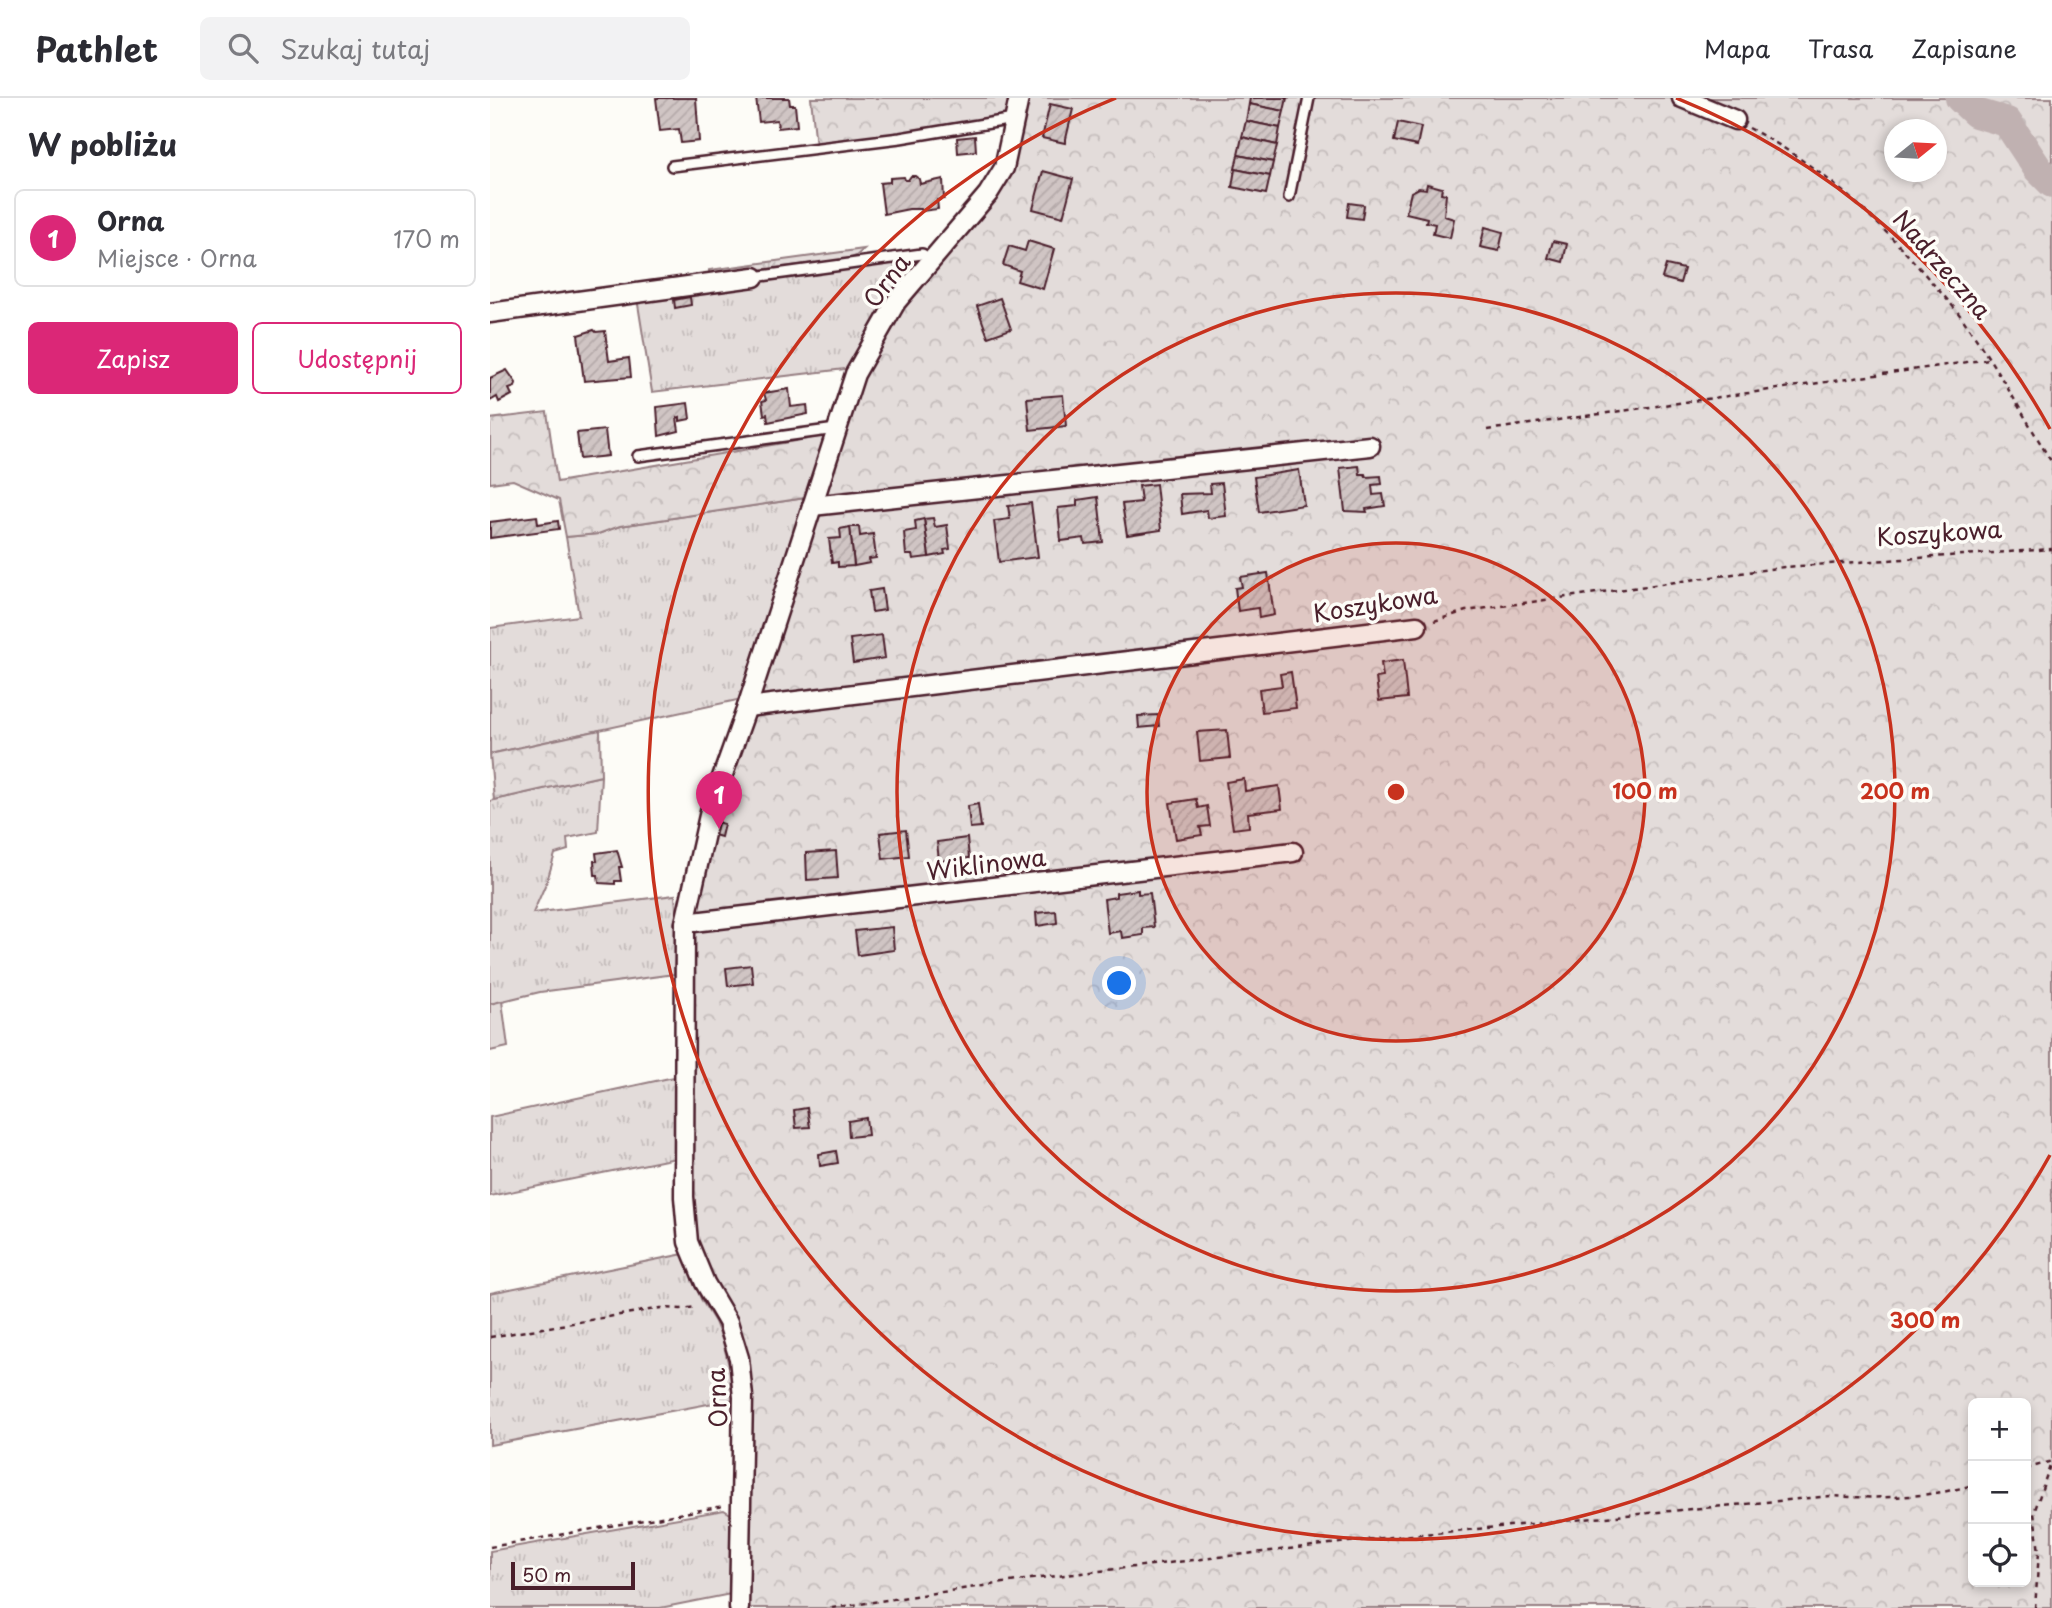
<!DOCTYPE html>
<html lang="pl">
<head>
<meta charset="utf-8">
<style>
	:root { --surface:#fff; --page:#f2f2f3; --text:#2b2b33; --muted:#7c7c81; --line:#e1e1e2; --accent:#db2777 }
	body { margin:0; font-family:"Playpen Sans",sans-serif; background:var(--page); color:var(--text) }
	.controls { position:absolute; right:21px; bottom:21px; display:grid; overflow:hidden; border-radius:10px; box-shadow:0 4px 10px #0003 }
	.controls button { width:63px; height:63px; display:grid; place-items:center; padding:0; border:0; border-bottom:2px solid var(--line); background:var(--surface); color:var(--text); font:35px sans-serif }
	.compass { position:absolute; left:1394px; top:21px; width:63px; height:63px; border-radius:50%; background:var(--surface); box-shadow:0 4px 10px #0003; rotate:72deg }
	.scale { position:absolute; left:21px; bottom:18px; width:124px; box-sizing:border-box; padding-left:7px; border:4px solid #4a1f2b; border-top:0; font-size:19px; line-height:24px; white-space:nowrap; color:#4a1f2b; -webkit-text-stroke:5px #fdfcf7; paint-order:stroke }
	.you { position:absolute; left:630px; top:886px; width:24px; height:24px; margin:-18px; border:5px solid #fff; border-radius:50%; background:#1a73e8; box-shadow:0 0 0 10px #1a73e833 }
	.badge { display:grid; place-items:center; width:46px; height:46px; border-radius:50%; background:var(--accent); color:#fff; font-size:23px; font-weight:700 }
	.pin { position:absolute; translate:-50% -58px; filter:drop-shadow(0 2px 4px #0008) }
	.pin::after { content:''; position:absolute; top:37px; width:24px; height:21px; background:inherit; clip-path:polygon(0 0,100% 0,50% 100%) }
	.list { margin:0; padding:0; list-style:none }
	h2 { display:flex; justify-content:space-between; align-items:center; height:91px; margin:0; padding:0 28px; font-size:30px }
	h2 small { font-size:23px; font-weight:400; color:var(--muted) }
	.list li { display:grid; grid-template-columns:46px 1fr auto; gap:21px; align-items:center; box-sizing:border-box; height:98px; margin:0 14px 14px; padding:0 14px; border:2px solid var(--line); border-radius:10px }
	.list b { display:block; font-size:26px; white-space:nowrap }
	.list p { margin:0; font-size:23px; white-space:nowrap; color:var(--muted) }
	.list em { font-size:23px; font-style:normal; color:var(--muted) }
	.actions { display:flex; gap:14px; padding:21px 28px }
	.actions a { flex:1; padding:16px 0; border:2px solid var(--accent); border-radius:10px; text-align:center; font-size:24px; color:var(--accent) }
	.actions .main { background:var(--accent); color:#fff }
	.icon { flex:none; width:38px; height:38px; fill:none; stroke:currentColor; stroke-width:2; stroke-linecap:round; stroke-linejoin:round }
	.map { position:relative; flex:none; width:1562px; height:1510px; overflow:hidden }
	header { display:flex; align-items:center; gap:42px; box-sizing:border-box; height:98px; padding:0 35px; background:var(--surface); border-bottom:2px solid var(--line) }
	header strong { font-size:33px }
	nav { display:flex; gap:38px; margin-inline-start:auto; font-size:24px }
	.search { width:490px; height:63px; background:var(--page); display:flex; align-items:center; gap:18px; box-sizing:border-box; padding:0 24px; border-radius:10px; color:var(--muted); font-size:26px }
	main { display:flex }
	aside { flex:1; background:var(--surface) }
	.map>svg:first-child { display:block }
	.grass { fill:url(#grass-tufts); stroke:#967e82; stroke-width:2 }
	.forest { fill:url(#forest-crowns); stroke:#967e82; stroke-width:2; fill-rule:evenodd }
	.garden { fill:#e3dcda; stroke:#967e82; stroke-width:2 }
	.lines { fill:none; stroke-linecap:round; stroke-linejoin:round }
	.river { stroke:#c0b1b1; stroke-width:30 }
	.building { fill:url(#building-hatch); stroke:#4a1f2b; stroke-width:2 }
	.service-casing { stroke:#4a1f2b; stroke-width:14 }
	.minor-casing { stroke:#4a1f2b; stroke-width:23 }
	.path { stroke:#4a1f2b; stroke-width:2.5; stroke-dasharray:5 5; stroke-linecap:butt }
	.service { stroke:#fdfcf7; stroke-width:9 }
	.minor { stroke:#fdfcf7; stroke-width:18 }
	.ring { fill:none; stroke:#c8321e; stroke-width:3.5 }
	.labels { text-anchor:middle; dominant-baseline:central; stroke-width:7; stroke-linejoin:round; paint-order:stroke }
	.street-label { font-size:24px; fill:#4a1f2b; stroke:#fdfcf7 }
	.centre { fill:#c8321e; stroke:#fdfcf7; stroke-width:3.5 }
	.ring-label { font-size:21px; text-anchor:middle; font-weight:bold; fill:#c8321e; stroke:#fdfcf7; stroke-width:7; stroke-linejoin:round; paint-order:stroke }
</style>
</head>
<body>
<header>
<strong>Pathlet</strong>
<div class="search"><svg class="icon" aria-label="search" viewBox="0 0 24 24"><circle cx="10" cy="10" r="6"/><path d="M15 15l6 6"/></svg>Szukaj tutaj</div>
<nav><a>Mapa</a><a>Trasa</a><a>Zapisane</a></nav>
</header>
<main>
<aside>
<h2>W pobliżu<small></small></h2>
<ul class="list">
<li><span class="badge">1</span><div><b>Orna</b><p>Miejsce · Orna</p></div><em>170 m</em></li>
</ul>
<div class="actions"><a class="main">Zapisz</a><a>Udostępnij</a></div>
</aside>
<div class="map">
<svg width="1562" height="1510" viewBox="0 0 1562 1510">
	<defs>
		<pattern id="grass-tufts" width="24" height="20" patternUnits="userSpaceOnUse" patternTransform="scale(1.75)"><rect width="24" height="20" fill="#e3dcda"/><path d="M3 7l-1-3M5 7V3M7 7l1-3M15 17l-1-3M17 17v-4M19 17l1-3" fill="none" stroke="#c4bcbb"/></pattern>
		<pattern id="forest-crowns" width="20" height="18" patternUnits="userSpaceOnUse" patternTransform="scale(1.75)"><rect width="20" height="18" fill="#e3dcda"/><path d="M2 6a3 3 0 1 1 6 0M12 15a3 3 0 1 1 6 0" fill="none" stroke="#c4bcbb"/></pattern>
		<pattern id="building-hatch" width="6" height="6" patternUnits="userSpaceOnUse" patternTransform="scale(1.75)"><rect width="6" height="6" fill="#d0c5c4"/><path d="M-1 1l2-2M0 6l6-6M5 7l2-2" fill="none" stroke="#b4a9a9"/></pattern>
	</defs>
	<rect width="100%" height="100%" fill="#fdfcf7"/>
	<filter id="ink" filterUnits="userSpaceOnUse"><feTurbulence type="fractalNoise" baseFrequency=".0143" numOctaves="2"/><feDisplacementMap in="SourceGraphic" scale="14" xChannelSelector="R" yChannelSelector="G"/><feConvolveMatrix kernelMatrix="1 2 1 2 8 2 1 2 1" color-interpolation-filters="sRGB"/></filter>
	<g filter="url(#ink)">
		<g class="grass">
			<path d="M374 151 366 158 359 161 219 178V172Z"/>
			<path d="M428 162 433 164 363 270 162 294 147 200Z"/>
			<path d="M315 400 252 601 0 656V530L89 518 76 439 108 436 130 428Z"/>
			<path d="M111 678 108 734 77 740 78 752 65 756 57 783 43 815 185 797 187 826 184 876 50 894 0 906V703Z"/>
			<path d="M184 979 186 1060 0 1098V1019Z"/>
			<path d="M194 1156 211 1201 225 1224 233 1244 240 1272 245 1301 0 1347V1195Z"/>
			<path d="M234 1412 242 1417 241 1496 170 1510H0V1453Z"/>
		</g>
		<g class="forest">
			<path d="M321 0H521L516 19 410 37 326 48Z"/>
			<path d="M537 0H1562V1510H257L260 1298 229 1198 203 1136 201 851 225 719 355 339 376 270 410 209 513 90 524 68ZM1405 32H1447V74H1405ZM1483 1305H1536V1484H1483Z"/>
			<path d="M57 314 67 384 340 337 315 400 130 428 108 436 76 439 69 402 23 382 0 385V321Z"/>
			<path d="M110 632 111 678 4 702 0 656Z"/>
		</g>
		<path class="garden" d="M12 903 18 949 0 953V906Z"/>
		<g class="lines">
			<path class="river" d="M1470 0 1486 15 1517 24 1548 71 1562 85"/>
		</g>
		<g class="building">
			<path d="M166 0H206L209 43 191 45 189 31 170 33Z"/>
			<path d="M266 0H299L300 7H305L307 28 288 30 287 22 269 24Z"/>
			<path d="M760 0H797L794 13 759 6Z"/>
			<path d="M560 6 583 11 575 45 552 40Z"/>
			<path d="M759 6 794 13 790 30 756 23Z"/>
			<path d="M756 23 790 30 787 47 752 39Z"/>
			<path d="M908 24 931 29 927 48 904 43Z"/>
			<path d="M485 38 486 53 468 55 467 40Z"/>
			<path d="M752 39 787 47 783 64 748 57Z"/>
			<path d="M748 57 783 64 780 78 745 71Z"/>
			<path d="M745 71 780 78 776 96 742 89Z"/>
			<path d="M553 73 583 81 573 119 543 111Z"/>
			<path d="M421 78H425L429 81 430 86 453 81 454 101 447 102 448 111 432 113 431 111H419L394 116 390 85 400 84V80L414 79 415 82H418Z"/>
			<path d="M937 86 952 90 951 95 956 96 954 118 964 121 960 140 943 136 945 126 936 124 937 120 916 115 921 94 929 90 936 91Z"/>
			<path d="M859 105 874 107 872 121 857 119Z"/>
			<path d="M995 129 1013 134 1009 153 990 149Z"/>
			<path d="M538 143 564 151 553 191 527 183 530 173 513 167 519 148 535 153Z"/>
			<path d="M1063 143 1077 146 1073 164 1058 160Z"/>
			<path d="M1176 167 1194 171 1190 185 1172 180Z"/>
			<path d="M200 199 201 207 185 210 184 202Z"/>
			<path d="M510 200 521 231 498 239 487 208Z"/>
			<path d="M104 232 106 234 115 233 119 263 139 260 141 279 94 283 88 237Z"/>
			<path d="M17 272 26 285 25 289 19 291 22 297 9 304 7 299 0 303V280Z"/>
			<path d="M299 291 301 309 317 307 318 316 278 324 277 316 274 317 272 303 276 302 274 295Z"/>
			<path d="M573 297 576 328 540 332 537 300Z"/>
			<path d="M198 305 200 321 190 323V319L187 320 189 333 169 338 167 309Z"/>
			<path d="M115 332 118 358 90 361 87 335Z"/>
			<path d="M869 368 870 376H875L876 379 891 378 892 386 882 387 883 397 893 396 895 408 876 411 877 414 855 413 850 370Z"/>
			<path d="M809 372 814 407 769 414 764 379Z"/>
			<path d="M732 385 736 418 718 420 717 412 692 416 690 396 721 395 720 386Z"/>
			<path d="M666 386 671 432 637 437 632 406 651 404 649 388Z"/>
			<path d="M608 399 613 444 595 446 594 440 571 443 568 410 587 408V402Z"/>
			<path d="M541 405 548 459 509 464 504 423 520 421 518 408Z"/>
			<path d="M47 418 48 426 68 423 69 431 0 440V424Z"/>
			<path d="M443 420 445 429 457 427 460 451 454 452 455 456 439 459 434 421Z"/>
			<path d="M434 421 439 459 423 461 422 457H416L414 434 426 432 425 423Z"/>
			<path d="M360 429H369L370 438 383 436 386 460 379 461 380 465 364 468Z"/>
			<path d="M360 429 364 468 348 469V464L342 465 339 441 351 440 350 431Z"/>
			<path d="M778 475 784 517 769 520 768 510 748 513 745 490 752 489 750 479Z"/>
			<path d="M392 491 395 512 382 514 379 493Z"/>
			<path d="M392 537 395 560 363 565 360 541Z"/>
			<path d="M913 562 917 600 889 603 886 580 893 579 891 565Z"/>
			<path d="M801 574 806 610 772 614 769 591 792 588 790 576Z"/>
			<path d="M668 617 669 628 649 630 648 618Z"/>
			<path d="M737 632 740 660 710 663 707 634Z"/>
			<path d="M754 681 755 693 789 688 792 711 758 715 759 729 743 731 736 684Z"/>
			<path d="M706 701 708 710 717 708 720 728 710 729 712 737 686 741 680 705Z"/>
			<path d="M488 706 491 729 480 730 478 708Z"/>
			<path d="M226 724 234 726 231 739 224 737Z"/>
			<path d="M416 732 419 758 393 761 390 735Z"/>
			<path d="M477 740 479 760 449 763 447 744Z"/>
			<path d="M127 752 132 769H129L131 783H125V786L109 785 108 777H105L104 763H107L106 755Z"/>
			<path d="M346 753 348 780 317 782 316 755Z"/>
			<path d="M648 792V796L660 795 664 829 653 830V837L632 840 631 833 618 835 614 801 626 799V795Z"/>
			<path d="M566 813 567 825 547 828 546 815Z"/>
			<path d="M402 829 404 852 368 857 365 833Z"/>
			<path d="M261 867 263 885 238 888 236 870Z"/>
			<path d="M317 1010 320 1029 306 1030 304 1012Z"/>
			<path d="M376 1020 378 1037 359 1039 358 1023Z"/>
			<path d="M346 1053 348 1065 330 1068 329 1056Z"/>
		</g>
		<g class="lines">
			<g class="service-casing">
				<g id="service">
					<path d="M182 68 410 40 524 21"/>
					<path d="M799 99 819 0"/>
					<path d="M264 179 432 156 443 162"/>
					<path d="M148 358 346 331"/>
				</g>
			</g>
			<g class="minor-casing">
				<g id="minor">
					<path d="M1192 0 1245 22"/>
					<path d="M0 215 264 179"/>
					<path d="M322 408 880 348"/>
					<path d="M257 609 927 528"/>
					<path d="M195 825 803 754"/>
					<path d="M249 1510 253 1299 249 1260 238 1224 215 1185 198 1144 194 1099 195 825 220 713 257 609 365 276 406 204 498 96 514 70 529 0"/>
				</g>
			</g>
			<g class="path">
				<path d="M1259 30C1331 68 1385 118 1438 180 1449 193 1462 206 1472 220 1505 267 1533 316 1562 365"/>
				<path d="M997 332 1499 261"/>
				<path d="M944 523 976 513 1294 469 1562 451"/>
				<path d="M0 1239 171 1210 191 1211 207 1209"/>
				<path d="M1536 1371 1562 1363"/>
				<path d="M0 1449 234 1408"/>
				<path d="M342 1510 541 1481 901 1439 1341 1398C1388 1401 1437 1400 1483 1387"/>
				<path d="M1545 1510 1549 1454 1544 1415 1561 1364"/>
			</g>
			<use href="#service" class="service"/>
			<use href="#minor" class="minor"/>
		</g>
	</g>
	<circle cx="906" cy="694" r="249" fill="#c8321e" fill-opacity=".12"/>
	<g class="ring">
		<circle cx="906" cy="694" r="249"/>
		<circle cx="906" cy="694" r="499"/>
		<path d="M1560 1057A748 748 0 1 1 626 0M1186 0A748 748 0 0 1 1560 331"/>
	</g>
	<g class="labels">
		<g class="street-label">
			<text transform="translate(1453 166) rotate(49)">Nadrzeczna</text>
			<text transform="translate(396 182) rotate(-53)">Orna</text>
			<text transform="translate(1449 434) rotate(-4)">Koszykowa</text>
			<text transform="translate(885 505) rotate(-9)">Koszykowa</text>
			<text transform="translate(496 765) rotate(-7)">Wiklinowa</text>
			<text transform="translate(226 1300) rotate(-93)">Orna</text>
		</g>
	</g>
	<circle cx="906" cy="694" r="10" class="centre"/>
	<g class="ring-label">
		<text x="1155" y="701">100 m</text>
		<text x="1405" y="701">200 m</text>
		<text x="1435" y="1230">300 m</text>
	</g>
</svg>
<div class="controls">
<button>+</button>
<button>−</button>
<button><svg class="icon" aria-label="locate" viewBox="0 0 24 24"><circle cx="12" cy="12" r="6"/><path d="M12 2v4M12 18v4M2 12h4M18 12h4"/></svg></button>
</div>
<svg class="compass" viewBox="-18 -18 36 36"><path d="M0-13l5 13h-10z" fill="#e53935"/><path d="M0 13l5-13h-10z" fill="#7c7c81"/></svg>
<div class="scale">50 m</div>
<div class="you"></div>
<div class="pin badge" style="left:229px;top:731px">1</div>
</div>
</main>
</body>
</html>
